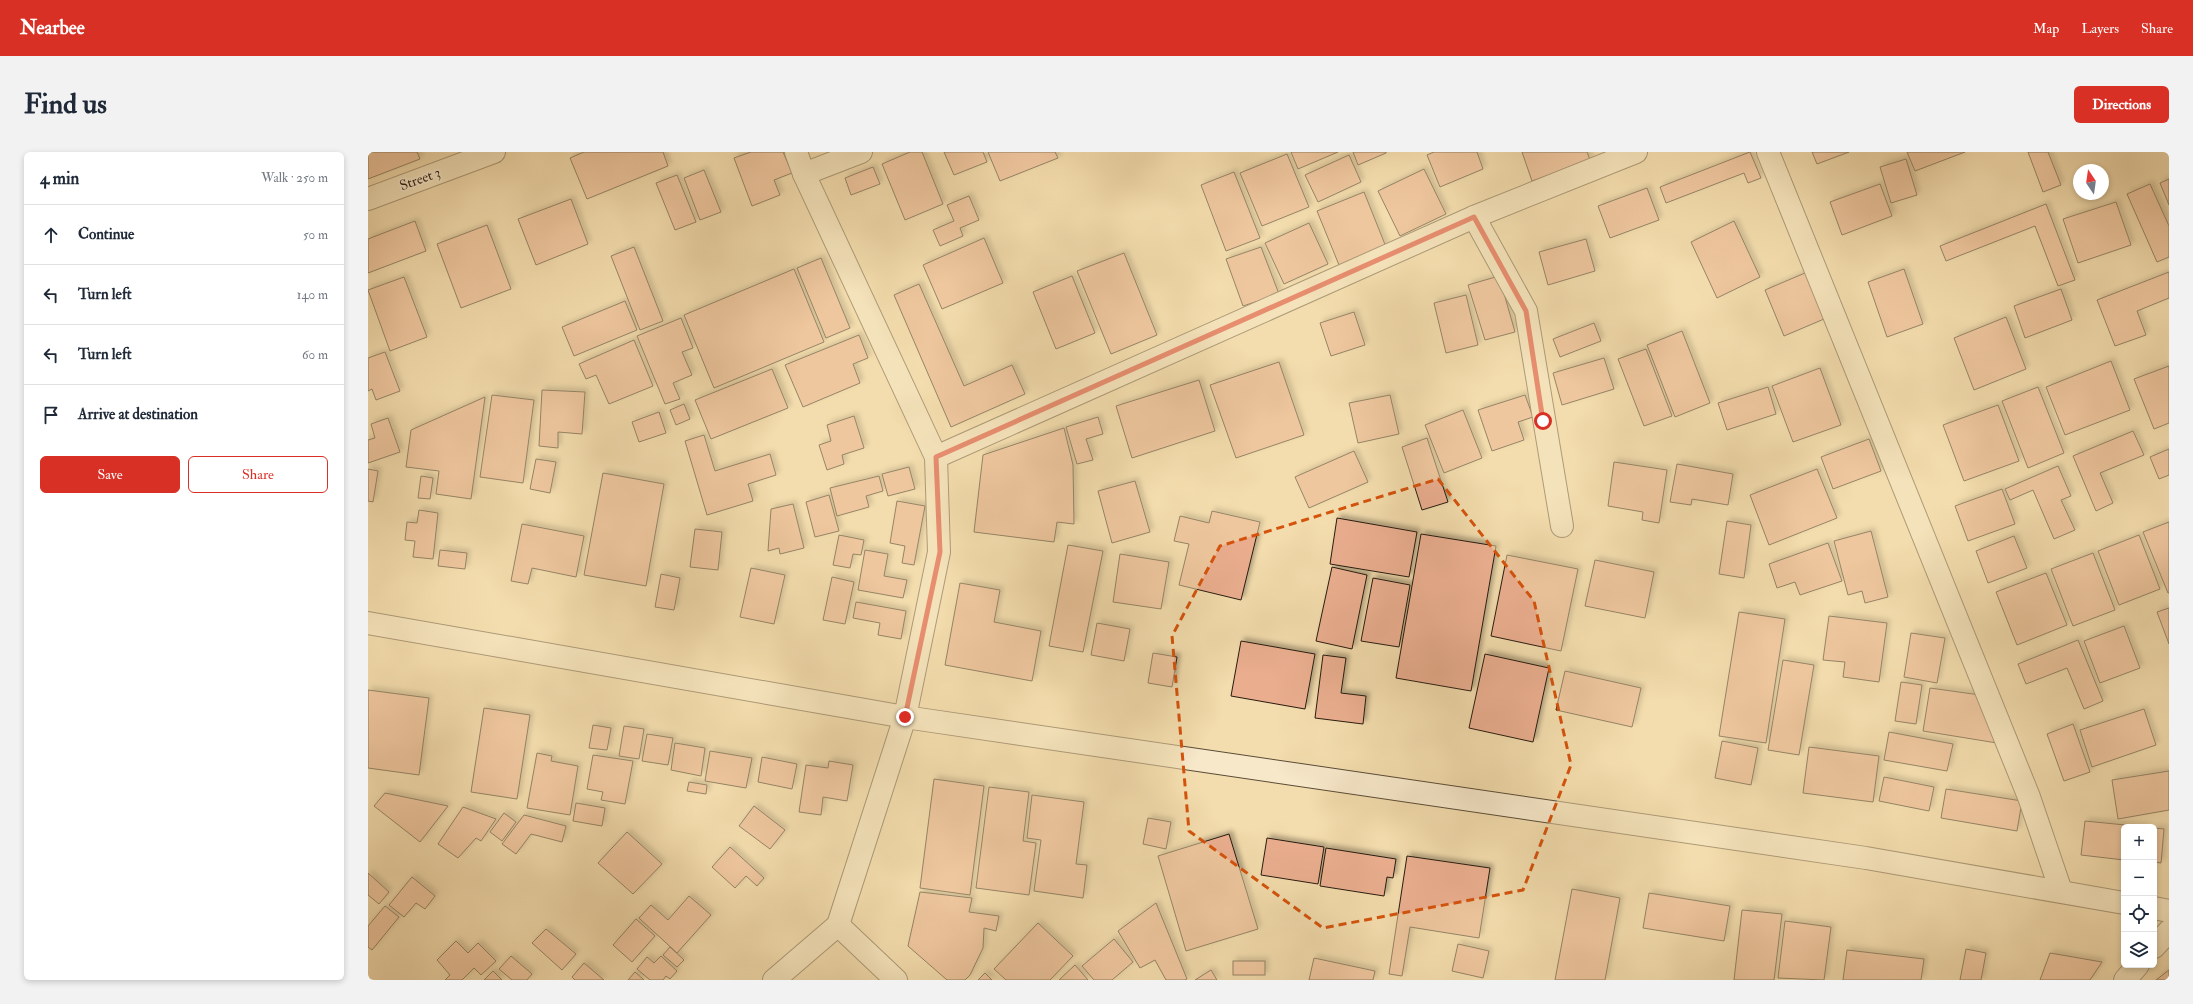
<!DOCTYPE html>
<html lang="en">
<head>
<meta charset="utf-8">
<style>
	:root { --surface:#fff; --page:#f2f2f3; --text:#1f2937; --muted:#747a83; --line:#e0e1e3; --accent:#d93025 }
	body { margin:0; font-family:"IM FELL Double Pica",serif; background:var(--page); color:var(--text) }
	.controls { position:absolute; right:12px; bottom:12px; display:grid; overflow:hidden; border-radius:6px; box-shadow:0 2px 6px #0003 }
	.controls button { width:36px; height:36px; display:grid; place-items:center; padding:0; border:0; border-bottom:1px solid var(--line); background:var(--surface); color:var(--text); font:20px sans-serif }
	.compass { position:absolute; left:1705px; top:12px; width:36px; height:36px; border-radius:50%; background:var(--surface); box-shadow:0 2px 6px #0003; rotate:347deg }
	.stop { position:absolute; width:12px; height:12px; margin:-9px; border:3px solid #d93025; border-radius:50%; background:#fff }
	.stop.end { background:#d93025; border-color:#fff; box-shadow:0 1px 4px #0008 }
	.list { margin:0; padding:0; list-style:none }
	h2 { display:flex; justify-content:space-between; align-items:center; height:52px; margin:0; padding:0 16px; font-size:17px }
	h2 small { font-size:13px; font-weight:400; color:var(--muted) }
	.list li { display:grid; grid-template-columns:26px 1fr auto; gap:12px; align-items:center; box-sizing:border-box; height:60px; padding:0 16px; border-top:1px solid var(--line) }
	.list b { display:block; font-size:15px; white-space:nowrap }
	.list em { font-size:13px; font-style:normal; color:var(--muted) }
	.actions { display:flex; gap:8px; padding:12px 16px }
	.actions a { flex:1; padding:9px 0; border:1px solid var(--accent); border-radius:6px; text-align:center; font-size:14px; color:var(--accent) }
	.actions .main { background:var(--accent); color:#fff }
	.icon { flex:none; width:22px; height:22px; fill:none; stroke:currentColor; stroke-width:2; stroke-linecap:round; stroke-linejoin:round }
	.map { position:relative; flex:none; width:1801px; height:828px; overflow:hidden; border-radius:6px }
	header { display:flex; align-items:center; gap:24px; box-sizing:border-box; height:56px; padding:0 20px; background:var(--accent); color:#fff }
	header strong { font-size:19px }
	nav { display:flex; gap:22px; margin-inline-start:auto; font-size:14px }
	.intro { display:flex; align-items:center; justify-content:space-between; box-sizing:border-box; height:96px; padding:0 24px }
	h1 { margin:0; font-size:28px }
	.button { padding:10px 18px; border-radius:6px; background:var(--accent); color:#fff; font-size:14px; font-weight:700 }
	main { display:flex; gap:24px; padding:0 24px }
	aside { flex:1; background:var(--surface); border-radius:6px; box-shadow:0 2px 6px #0003 }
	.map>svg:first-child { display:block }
	.building { fill:#eaae8f; stroke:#271b0f; filter:url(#shadow) }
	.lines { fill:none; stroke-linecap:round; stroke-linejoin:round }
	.minor-casing { stroke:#5a4b36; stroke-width:24 }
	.tertiary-casing { stroke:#5a4b36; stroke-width:24 }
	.minor { stroke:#f7e8ca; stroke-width:22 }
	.tertiary { stroke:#f7e8ca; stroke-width:22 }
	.route { stroke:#d93025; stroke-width:5 }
	.marked { fill:none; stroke:#d5530c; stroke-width:3; stroke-dasharray:8 5; stroke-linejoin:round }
	.labels { text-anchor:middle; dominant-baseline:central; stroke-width:4; stroke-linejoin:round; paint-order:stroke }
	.street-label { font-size:14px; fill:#271b0f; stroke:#f7e8ca }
</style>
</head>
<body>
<header>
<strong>Nearbee</strong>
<nav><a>Map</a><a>Layers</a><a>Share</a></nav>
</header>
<div class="intro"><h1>Find us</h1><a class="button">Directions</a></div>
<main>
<aside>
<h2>4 min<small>Walk · 250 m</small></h2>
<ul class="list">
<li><svg class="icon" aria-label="ahead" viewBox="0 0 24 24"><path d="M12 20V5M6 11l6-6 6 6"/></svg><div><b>Continue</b></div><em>50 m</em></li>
<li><svg class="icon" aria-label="left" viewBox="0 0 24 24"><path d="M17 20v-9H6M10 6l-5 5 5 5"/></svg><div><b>Turn left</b></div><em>140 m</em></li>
<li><svg class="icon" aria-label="left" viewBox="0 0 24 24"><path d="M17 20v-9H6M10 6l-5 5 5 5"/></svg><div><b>Turn left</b></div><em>60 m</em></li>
<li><svg class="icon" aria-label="arrive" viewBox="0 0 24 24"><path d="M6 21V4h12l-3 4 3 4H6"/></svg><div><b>Arrive at destination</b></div></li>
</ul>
<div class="actions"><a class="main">Save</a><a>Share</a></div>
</aside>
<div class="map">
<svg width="1801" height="828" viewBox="0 0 1801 828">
	<defs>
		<filter id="shadow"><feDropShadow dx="3.5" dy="-3.5" stdDeviation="2" flood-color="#0004"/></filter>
	</defs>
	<rect width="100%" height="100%" fill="#f3dcad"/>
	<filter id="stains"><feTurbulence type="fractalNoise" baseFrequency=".005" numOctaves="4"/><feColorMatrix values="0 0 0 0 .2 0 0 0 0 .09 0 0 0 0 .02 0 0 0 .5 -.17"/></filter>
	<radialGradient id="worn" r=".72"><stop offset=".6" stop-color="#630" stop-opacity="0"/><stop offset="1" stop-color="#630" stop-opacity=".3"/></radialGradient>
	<g class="building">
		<path d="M0 0H49L52 7 0 27Z"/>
		<path d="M216 0H295L300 14 219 47 202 6Z"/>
		<path d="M383 0H415L424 21 406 28 412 43 384 54 366 6Z"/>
		<path d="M542 0H554L575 52 537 68 514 12Z"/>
		<path d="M576 0H615L619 10 586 23Z"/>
		<path d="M620 0H687L690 6 632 29Z"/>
		<path d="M923 0H970L930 17Z"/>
		<path d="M985 0H1018V1L990 13Z"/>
		<path d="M1066 0H1109L1115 17 1072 35 1059 3Z"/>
		<path d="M1154 0H1219L1222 8 1164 29Z"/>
		<path d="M1382 0 1393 26 1380 31 1376 21 1298 51 1292 35Z"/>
		<path d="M1444 0H1481L1449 12Z"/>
		<path d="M1539 0H1597L1547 19Z"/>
		<path d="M1660 0H1680L1693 33 1675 40Z"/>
		<path d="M919 2 941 55 894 74 872 21Z"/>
		<path d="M981 3 993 30 950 50 937 23Z"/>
		<path d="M1538 7 1549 43 1523 51 1512 15Z"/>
		<path d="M505 15 512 32 483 43 477 26Z"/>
		<path d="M1056 17 1078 62 1032 84 1010 39Z"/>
		<path d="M336 18 353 60 332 68 316 26Z"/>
		<path d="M866 20 892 86 858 99 833 33Z"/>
		<path d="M309 23 328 70 307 78 288 31Z"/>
		<path d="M1801 27V53L1792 31Z"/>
		<path d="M1512 32 1524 64 1474 83 1462 50Z"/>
		<path d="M1782 32 1801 74V105L1789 110 1759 42Z"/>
		<path d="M1279 36 1291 68 1242 86 1230 54Z"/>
		<path d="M996 40 1018 95 971 113 949 59Z"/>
		<path d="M601 44 611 68 592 76 595 84 572 94 565 78 586 69 579 53Z"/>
		<path d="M203 47 220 92 168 113 150 67Z"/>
		<path d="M1748 50 1763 93 1710 111 1695 67Z"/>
		<path d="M1678 52 1707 128 1690 134 1667 74 1578 109 1572 94Z"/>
		<path d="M47 69 58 99 0 121V87Z"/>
		<path d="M1366 69 1392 125 1349 146 1323 90Z"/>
		<path d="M941 71 960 112 916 132 897 91Z"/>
		<path d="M119 73 143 137 93 156 69 92Z"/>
		<path d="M616 86 635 131 574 157 555 113Z"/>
		<path d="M1218 87 1227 119 1180 133 1171 100Z"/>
		<path d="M266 95 295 169 272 178 243 104Z"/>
		<path d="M893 95 911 142 875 154 858 107Z"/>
		<path d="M756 101 789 183 743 202 709 119Z"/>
		<path d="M453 106 482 176 458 186 429 116Z"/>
		<path d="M426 117 456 190 346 236 316 163Z"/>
		<path d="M1536 117 1555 172 1519 185 1500 130Z"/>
		<path d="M1801 120V146L1769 159 1778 183 1747 194 1729 148Z"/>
		<path d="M1437 121 1456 167 1416 184 1397 138Z"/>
		<path d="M704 124 727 181 688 197 665 140Z"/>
		<path d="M1131 124 1147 180 1117 188 1100 133Z"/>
		<path d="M36 125 59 185 22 199 0 138Z"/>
		<path d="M551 132 596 234 644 213 657 242 583 275 526 143Z"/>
		<path d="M1693 137 1704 168 1657 186 1646 154Z"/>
		<path d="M1098 143 1110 193 1078 201 1066 151Z"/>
		<path d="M257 149 269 178 206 204 194 175Z"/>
		<path d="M986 160 997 193 963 204 952 171Z"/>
		<path d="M1638 165 1658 217 1606 238 1586 186Z"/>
		<path d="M313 166 325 196 314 200 324 223 305 231 312 247 297 252 269 184Z"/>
		<path d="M1226 171 1233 189 1192 205 1185 187Z"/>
		<path d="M1314 179 1342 251 1307 265 1279 193Z"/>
		<path d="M491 183 500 206 485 212 492 231 435 255 417 213Z"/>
		<path d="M266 188 285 234 241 252 228 223 218 227 211 212Z"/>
		<path d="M1278 197 1304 264 1276 274 1250 207Z"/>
		<path d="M17 200 32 239 8 248 4 237 0 239V206Z"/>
		<path d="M1236 206 1246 237 1194 253 1185 221Z"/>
		<path d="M1743 209 1762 258 1697 283 1678 235Z"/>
		<path d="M911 210 936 283 868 306 842 233Z"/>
		<path d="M1801 214V271L1786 277 1766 227Z"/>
		<path d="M1452 216 1473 273 1425 290 1404 234Z"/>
		<path d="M404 217 420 256 343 287 327 248Z"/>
		<path d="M831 228 847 279 764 306 748 254Z"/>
		<path d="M1400 235 1408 262 1359 278 1350 251Z"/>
		<path d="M1670 235 1696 301 1660 316 1634 249Z"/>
		<path d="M174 238 217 240 214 282 190 280V296L171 294Z"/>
		<path d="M124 243 166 248 155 331 112 325Z"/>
		<path d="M1022 243 1031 282 990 291 981 251Z"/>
		<path d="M1157 243 1165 265 1150 270 1156 288 1124 299 1110 258Z"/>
		<path d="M117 245 103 347 68 342 71 319 38 315 43 278Z"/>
		<path d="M316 252 322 267 308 273 302 258Z"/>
		<path d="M1630 253 1651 309 1596 329 1575 273Z"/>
		<path d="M1095 258 1114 306 1076 321 1057 273Z"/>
		<path d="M291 260 298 281 271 290 264 270Z"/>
		<path d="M486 264 496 296 474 303 476 312 459 318 451 293 463 289 459 273Z"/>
		<path d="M730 265 735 282 718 287 725 308 709 312 698 275Z"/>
		<path d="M20 266 32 300 0 311V288L7 286 3 272Z"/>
		<path d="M696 276 705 313 706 372 689 370 686 390 606 380 615 303Z"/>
		<path d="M1765 279 1776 303 1732 321 1745 351 1728 359 1705 304Z"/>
		<path d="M336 283 347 319 402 302 408 323 380 332 385 349 339 363 317 289Z"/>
		<path d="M1059 286 1080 350 1054 358 1034 295Z"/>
		<path d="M1501 287 1513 319 1465 337 1453 305Z"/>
		<path d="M1801 297V323L1791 327 1782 305Z"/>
		<path d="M986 299 1000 330 941 356 927 325Z"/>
		<path d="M168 307 188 310 182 341 162 337Z"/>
		<path d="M1246 310 1299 318 1291 371 1274 368 1275 360 1240 354Z"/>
		<path d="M1309 312 1365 322 1360 353 1324 347 1323 353 1302 350Z"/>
		<path d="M1690 314 1703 344 1693 348 1707 378 1686 387 1665 338 1642 348 1637 337Z"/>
		<path d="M541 315 547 337 520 344 514 322Z"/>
		<path d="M0 317 10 319 5 350 0 349Z"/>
		<path d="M1449 317 1469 366 1401 393 1382 343Z"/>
		<path d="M235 321 296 332 278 434 216 423Z"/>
		<path d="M53 324 65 326 62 347 50 346Z"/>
		<path d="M511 324 515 339 498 344 501 355 469 364 462 336Z"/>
		<path d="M767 329 782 380 744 391 730 339Z"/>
		<path d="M1634 337 1647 372 1600 389 1587 354Z"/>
		<path d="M461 343 471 379 447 385 438 350Z"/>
		<path d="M529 349 557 354 546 413 534 411 537 394 522 391Z"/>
		<path d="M425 352 436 396 412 402 411 396 400 399 403 357Z"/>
		<path d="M51 358 70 361 65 407 45 405 47 389 37 388 39 370 49 371Z"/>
		<path d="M844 359 892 370 873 448 811 433 821 392 806 389 812 364 841 371Z"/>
		<path d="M969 366 1049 380 1041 425 962 412Z"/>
		<path d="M1359 369 1383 373 1376 426 1351 422Z"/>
		<path d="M1801 370V441H1800L1775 380Z"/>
		<path d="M154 372 216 384 208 425 164 416 160 432 143 429Z"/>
		<path d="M327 377 354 380 350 418 322 415Z"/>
		<path d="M1503 379 1520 445 1497 451 1494 439 1480 443 1466 389Z"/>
		<path d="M1053 382 1128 394 1103 539 1028 526Z"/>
		<path d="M471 383 496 388 493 403 485 402 482 416 465 413Z"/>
		<path d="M1771 383 1792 437 1751 453 1730 399Z"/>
		<path d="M1646 384 1659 416 1620 431 1608 399Z"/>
		<path d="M1460 391 1474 429 1432 443 1427 430 1409 436 1401 412Z"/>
		<path d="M700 393 735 399 715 500 681 494Z"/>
		<path d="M72 398 99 401 97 417 70 414Z"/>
		<path d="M497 398 520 402 516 424 539 428 535 446 490 438Z"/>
		<path d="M1725 401 1747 458 1705 474 1683 417Z"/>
		<path d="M752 402 801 410 793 457 745 450Z"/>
		<path d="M1139 403 1210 417 1193 499 1123 484Z"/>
		<path d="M1227 408 1286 420 1277 466 1217 454Z"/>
		<path d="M964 415 999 423 984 497 948 489Z"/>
		<path d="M383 416 417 423 406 472 372 465Z"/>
		<path d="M1678 421 1699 473 1649 493 1628 440Z"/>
		<path d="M293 422 312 426 306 458 287 455Z"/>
		<path d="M464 425 486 430 477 472 455 468Z"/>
		<path d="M1005 426 1042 433 1031 495 993 489Z"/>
		<path d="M592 431 632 438 626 470 673 479 664 529 577 513Z"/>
		<path d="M488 450 538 459 533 487 510 483 512 471 485 466Z"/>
		<path d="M1801 456V492L1789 460Z"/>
		<path d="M1371 460 1417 467 1398 591 1351 584Z"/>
		<path d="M1461 464 1519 471 1511 530 1475 525 1477 510 1455 508Z"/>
		<path d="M729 471 762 477 756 509 723 503Z"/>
		<path d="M1756 474 1772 516 1732 531 1716 489Z"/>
		<path d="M1543 481 1577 486 1569 531 1536 525Z"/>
		<path d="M1710 488 1735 549 1716 557 1699 516 1658 532 1650 512Z"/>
		<path d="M873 489 947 502 937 557 863 544Z"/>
		<path d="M785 501 809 505 804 535 780 531Z"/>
		<path d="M1117 502 1181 516 1165 590 1101 576Z"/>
		<path d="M955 503 978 506 973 541 998 544 995 572 947 566Z"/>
		<path d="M1415 508 1446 513 1431 603 1400 598Z"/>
		<path d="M1197 519 1273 536 1264 575 1188 558Z"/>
		<path d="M1533 530 1554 533 1548 572 1527 569Z"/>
		<path d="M1562 536 1612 543 1629 591 1555 579Z"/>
		<path d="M0 538 61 546 51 623 0 616Z"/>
		<path d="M116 556 162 563 149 647 103 640Z"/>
		<path d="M1776 557 1788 593 1724 615 1712 578Z"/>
		<path d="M1705 572 1722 620 1696 629 1679 582Z"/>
		<path d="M225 573 243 576 239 598 221 596Z"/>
		<path d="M256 574 276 577 271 607 251 604Z"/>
		<path d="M1521 580 1585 592 1579 619 1516 608Z"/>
		<path d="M279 582 305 586 300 613 274 609Z"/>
		<path d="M1354 589 1390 596 1383 633 1347 626Z"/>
		<path d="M307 591 337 596 333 624 303 618Z"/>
		<path d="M1441 595 1511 604 1505 650 1435 641Z"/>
		<path d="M342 599 384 606 378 636 337 629Z"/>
		<path d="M169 601 184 604 183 609 210 614 202 663 159 656Z"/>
		<path d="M225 603 265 609 257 652 233 648 235 640 219 637Z"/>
		<path d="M394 605 429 612 424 637 390 630Z"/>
		<path d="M461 609 485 613 479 649 455 645 453 663 431 660 438 613 460 616Z"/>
		<path d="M1801 619V658L1750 667 1744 628Z"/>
		<path d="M1516 625 1566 635 1561 659 1511 649Z"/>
		<path d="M566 627 616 634 602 743 552 736Z"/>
		<path d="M321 630 339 633 338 642 319 639Z"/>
		<path d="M621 635 661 640 655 689 668 691 661 743 608 736Z"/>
		<path d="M1578 637 1654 649 1649 679 1573 666Z"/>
		<path d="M17 641 80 654 52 690 6 654Z"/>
		<path d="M664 643 716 650 708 712 719 713 715 746 666 739 673 688 659 686Z"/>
		<path d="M208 651 237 656 234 674 205 669Z"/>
		<path d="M386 654 417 678 402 697 371 674Z"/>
		<path d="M95 655 128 667 113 689 108 686 90 706 70 692Z"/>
		<path d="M136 661 148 670 134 689 122 680Z"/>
		<path d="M156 663 198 674 194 690 163 682 148 702 134 692Z"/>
		<path d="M780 666 803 670 798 697 775 692Z"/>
		<path d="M1717 669 1777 675H1756V708L1713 703Z"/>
		<path d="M1786 676 1796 677 1793 711 1786 710Z"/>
		<path d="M259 680 294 712 265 742 230 711Z"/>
		<path d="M861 682 890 777 818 799 790 704Z"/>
		<path d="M899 686 956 695 950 732 893 723Z"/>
		<path d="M362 695 396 726 389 734 378 724 367 736 344 715Z"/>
		<path d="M958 696 1028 707 1025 726 1019 725 1016 744 952 734Z"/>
		<path d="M1039 704 1122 716 1111 786 1042 775 1034 824 1021 822Z"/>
		<path d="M0 721 21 740 11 752 0 743Z"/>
		<path d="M44 725 67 744 57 757 48 751 36 765 21 753Z"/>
		<path d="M1204 737 1252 746 1237 828H1187Z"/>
		<path d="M552 740 604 746 601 760 631 764 628 779 616 776 615 796 602 823 597 828H579L540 794Z"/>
		<path d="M1281 741 1362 754 1356 789 1275 776Z"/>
		<path d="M321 744 343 763 309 801 271 766 283 753 300 768Z"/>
		<path d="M788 751 819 827 817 828H798L787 808 772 816 750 779Z"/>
		<path d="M17 754 31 765 4 798 0 795V774Z"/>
		<path d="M1374 758 1414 762 1406 828H1366Z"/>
		<path d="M268 767 287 784 264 810 245 793Z"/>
		<path d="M1417 769 1463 775 1456 828 1410 826Z"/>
		<path d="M670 771 705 804 682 828H638L626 817Z"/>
		<path d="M178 777 208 802 194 818 164 791Z"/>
		<path d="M746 787 765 810 744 828H726L714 814Z"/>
		<path d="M88 789 100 801 110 791 128 809 113 823 106 816 94 828H77L82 823 69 808Z"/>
		<path d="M1090 792 1121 799 1115 826 1084 819Z"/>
		<path d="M302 795 316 808 309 815 295 803Z"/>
		<path d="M1598 797 1618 801 1613 828H1592Z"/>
		<path d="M1479 798 1556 807 1553 828H1475Z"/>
		<path d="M1682 801 1734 810 1722 828H1672Z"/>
		<path d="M143 804 164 822 159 828H144L131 817Z"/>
		<path d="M293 804 309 819 302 827 298 824 295 828H282L269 817 279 805 286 811Z"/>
		<path d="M946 806 1007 819 1005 828H941Z"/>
		<rect x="865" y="809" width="32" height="14"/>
		<path d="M216 811 236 828H207L204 825Z"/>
		<path d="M707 813 720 828H691Z"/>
		<path d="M843 818 849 828H827Z"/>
		<path d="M1801 818V828H1788Z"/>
		<path d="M125 819 134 828H116Z"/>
		<path d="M267 820 276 828H260Z"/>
		<path d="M617 821 624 828H610Z"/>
	</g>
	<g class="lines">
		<g class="minor-casing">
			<g id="minor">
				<path d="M1400 0 1661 645 1693 739"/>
				<path d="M436 22 493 0"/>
				<path d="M0 47 126 0"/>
				<path d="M1106 65 1158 159 1194 374"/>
				<path d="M568 305 1106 65 1268 0"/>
				<path d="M470 773 528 828"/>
				<path d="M1786 795 1801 779"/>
				<path d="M406 828 470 773 537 565 571 400 568 305 436 22 428 0"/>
				<path d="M1757 828 1770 813"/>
			</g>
		</g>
		<g class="tertiary-casing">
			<g id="tertiary">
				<path d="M0 471 537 565 1498 706 1756 751"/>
				<path d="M1786 756 1801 759"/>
			</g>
		</g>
		<use href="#minor" class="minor"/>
		<use href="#tertiary" class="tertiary"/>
	</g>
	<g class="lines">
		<path class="route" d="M537 565 572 400 568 305 1106 65 1158 159 1175 269"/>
	</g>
	<path d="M0 0H1801V828H0ZM1070 327 1166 449 1203 613 1155 738 955 776 821 679 804 484 852 394Z" fill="#f3dcad" fill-opacity=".55" fill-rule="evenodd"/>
	<path class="marked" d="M1070 327 1166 449 1203 613 1155 738 955 776 821 679 804 484 852 394Z"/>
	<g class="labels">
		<g class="street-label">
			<text transform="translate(52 27) rotate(-20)">Street 3</text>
		</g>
	</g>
	<rect width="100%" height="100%" filter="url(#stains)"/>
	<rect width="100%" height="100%" fill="url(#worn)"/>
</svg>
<div class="controls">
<button>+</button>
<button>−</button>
<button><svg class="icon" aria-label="locate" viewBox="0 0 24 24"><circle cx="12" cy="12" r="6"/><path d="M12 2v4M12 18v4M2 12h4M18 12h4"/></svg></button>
<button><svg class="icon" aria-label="layers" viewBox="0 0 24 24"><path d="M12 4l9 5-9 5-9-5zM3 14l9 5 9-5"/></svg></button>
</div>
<svg class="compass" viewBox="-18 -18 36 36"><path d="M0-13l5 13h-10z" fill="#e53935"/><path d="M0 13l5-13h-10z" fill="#747a83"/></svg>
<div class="stop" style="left:1175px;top:269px"></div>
<div class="stop end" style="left:537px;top:565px"></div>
</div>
</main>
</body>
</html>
